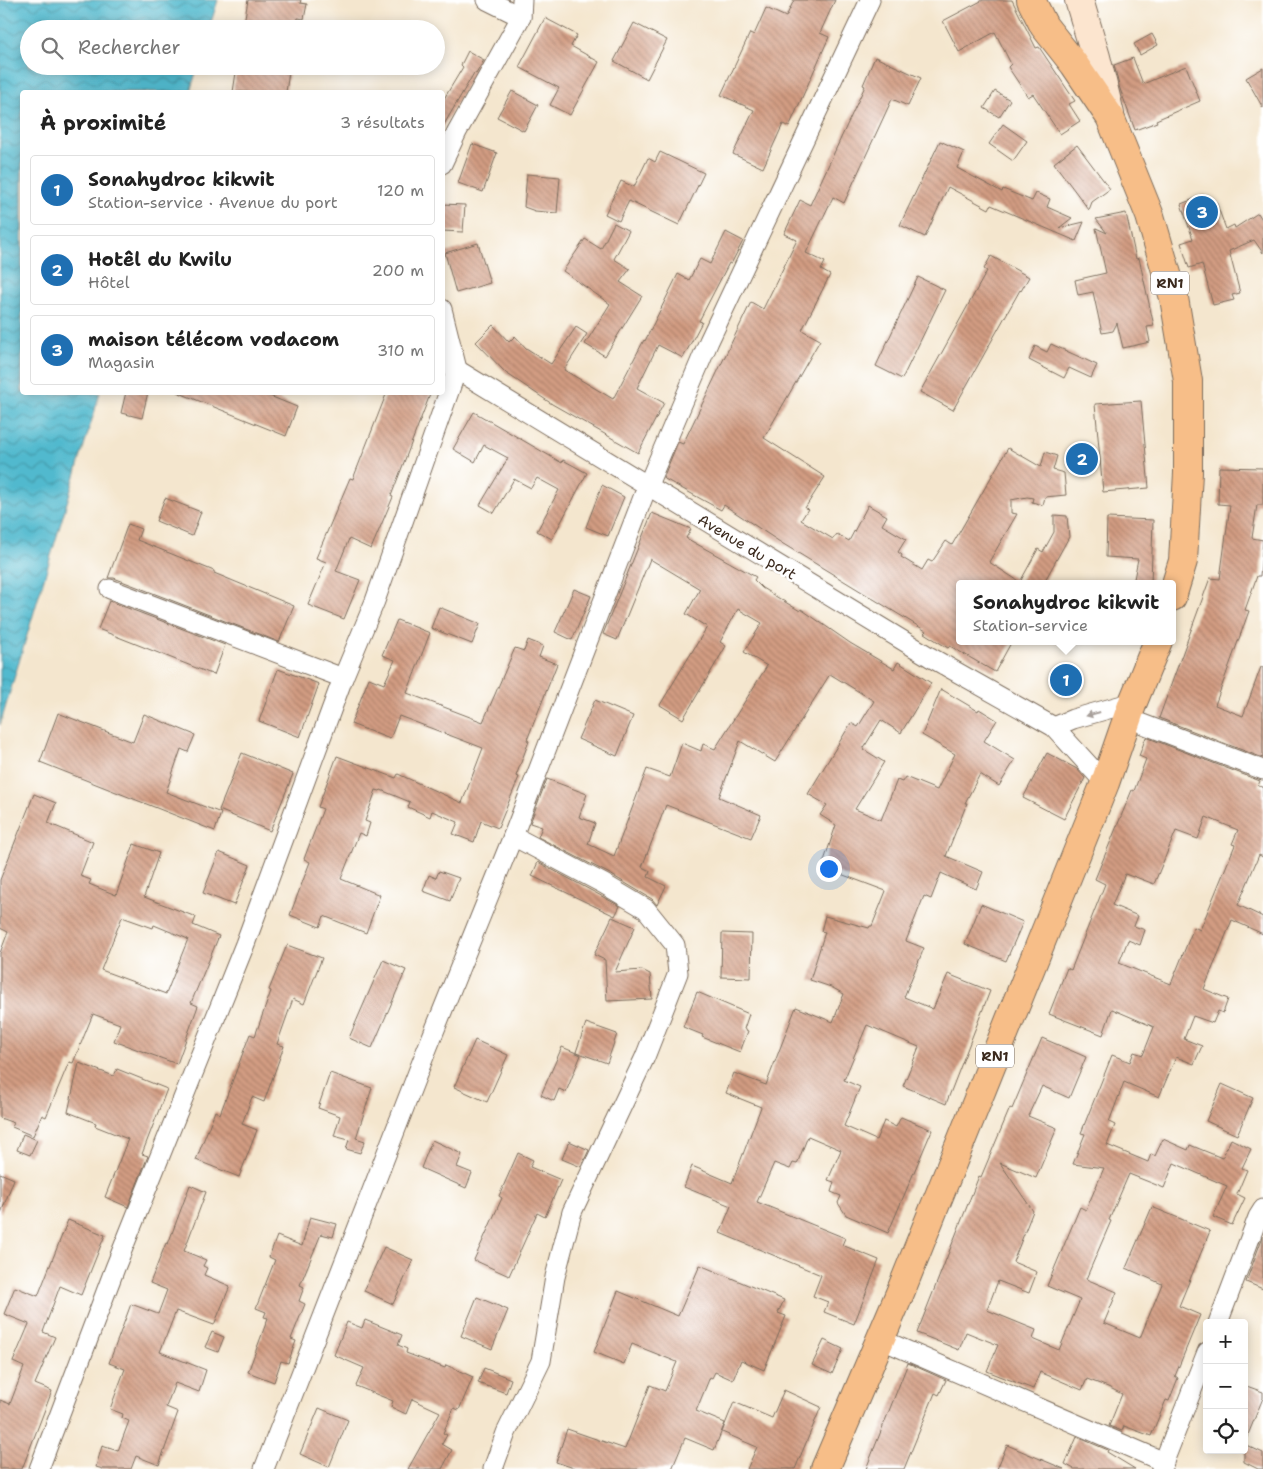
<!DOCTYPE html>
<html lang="fr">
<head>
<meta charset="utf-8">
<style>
	:root { --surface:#fff; --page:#f6f6f6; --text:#222; --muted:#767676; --line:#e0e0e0; --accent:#1f6fb2 }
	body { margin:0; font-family:"Shantell Sans",sans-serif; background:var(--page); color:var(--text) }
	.controls { position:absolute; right:15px; bottom:15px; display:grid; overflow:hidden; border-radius:5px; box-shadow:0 2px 12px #0003 }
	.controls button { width:45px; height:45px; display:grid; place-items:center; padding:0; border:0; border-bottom:1px solid var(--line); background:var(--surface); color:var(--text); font:25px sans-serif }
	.you { position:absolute; left:828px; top:868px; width:18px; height:18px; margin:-12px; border:4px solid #fff; border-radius:50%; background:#1a73e8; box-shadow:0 0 0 8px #1a73e833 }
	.badge { display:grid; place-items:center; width:32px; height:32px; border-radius:50%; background:var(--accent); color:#fff; font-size:16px; font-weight:700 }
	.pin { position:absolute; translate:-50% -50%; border:2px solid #fff; box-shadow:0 1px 5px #0006 }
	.popup { position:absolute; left:956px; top:580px; width:220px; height:65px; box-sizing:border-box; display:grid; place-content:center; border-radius:5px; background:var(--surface); filter:drop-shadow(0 1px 4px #0005); font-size:16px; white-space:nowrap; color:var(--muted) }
	.popup b { font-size:19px; color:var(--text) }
	.popup::after { content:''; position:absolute; left:50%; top:100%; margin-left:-10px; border:10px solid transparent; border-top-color:var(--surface) }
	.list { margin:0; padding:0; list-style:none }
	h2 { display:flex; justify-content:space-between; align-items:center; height:65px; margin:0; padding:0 20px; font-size:21px }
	h2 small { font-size:16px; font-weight:400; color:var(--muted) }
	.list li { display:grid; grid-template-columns:32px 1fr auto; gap:15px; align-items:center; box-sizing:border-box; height:70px; margin:0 10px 10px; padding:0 10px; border:1px solid var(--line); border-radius:5px }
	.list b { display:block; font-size:19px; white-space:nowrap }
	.list p { margin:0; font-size:16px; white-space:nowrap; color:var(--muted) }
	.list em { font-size:16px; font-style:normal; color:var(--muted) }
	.icon { flex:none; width:28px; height:28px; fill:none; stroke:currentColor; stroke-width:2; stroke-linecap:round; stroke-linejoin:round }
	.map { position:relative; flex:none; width:1263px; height:1469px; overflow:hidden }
	.search { position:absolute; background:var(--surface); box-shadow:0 2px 12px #0003; left:20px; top:20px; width:425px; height:55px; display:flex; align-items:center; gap:12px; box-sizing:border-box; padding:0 18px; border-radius:28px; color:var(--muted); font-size:19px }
	.panel { position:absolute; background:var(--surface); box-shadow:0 2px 12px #0003; left:20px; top:90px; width:425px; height:305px; border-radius:5px }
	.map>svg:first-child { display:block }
	.water { fill:url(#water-waves); stroke:#467276 }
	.building { fill:url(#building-back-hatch); fill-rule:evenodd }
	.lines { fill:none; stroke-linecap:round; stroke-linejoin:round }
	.minor-casing { stroke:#7c6c5c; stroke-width:21 }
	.secondary-casing { stroke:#7c6c5c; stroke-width:30 }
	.trunk-casing { stroke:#7c6c5c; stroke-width:30 }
	.minor { stroke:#fff; stroke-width:19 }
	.secondary { stroke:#fce5cf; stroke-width:28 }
	.trunk { stroke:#f7be88; stroke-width:28 }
	.oneway { fill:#a79f9a }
	.labels { text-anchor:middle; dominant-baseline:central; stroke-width:5; stroke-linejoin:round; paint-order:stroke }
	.shield { fill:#fff; stroke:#766a62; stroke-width:1 }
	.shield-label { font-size:14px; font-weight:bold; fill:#3b2a1e }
	.street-label { font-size:15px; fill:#3b2a1e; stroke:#fff }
</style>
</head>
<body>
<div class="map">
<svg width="1263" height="1469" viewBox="0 0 1263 1469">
	<defs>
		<pattern id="water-waves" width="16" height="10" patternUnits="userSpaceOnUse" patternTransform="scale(1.25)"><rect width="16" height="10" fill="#51b9ce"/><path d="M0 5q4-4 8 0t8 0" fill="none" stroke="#4497a7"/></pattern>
		<pattern id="building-back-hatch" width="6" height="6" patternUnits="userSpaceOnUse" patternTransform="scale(1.25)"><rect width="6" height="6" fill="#d29c82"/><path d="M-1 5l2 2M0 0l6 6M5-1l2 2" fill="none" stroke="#ac7f6a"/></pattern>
	</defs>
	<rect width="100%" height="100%" fill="#fff"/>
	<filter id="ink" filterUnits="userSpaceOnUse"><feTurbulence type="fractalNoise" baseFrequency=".02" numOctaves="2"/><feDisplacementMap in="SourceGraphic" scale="10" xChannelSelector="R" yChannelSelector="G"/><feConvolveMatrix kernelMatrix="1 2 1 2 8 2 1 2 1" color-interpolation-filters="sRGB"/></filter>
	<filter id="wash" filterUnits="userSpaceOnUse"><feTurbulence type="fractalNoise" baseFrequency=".0096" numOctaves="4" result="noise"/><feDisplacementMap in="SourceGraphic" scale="20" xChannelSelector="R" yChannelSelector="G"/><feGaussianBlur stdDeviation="1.12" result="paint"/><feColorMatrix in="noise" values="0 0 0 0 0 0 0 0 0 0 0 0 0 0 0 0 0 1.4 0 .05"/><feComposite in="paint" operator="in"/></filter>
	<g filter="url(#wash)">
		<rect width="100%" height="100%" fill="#f4e6ce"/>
		<path class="water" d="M0 0H218L209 29H29V66H198L190 92H22V392L100 393 0 725Z"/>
		<g id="blocks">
			<g class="building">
				<path d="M248 0H301L300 3 307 4 304 19 298 18 296 29H243Z"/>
				<path d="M794 0H835L820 33 829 37 789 127 783 124 763 168 733 154 754 110 721 95 750 33 754 35 766 8 786 17Z"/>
				<path d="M983 0H1012L1036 48 1039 47 1075 101 1069 104 1080 121 1060 134 1033 94 1028 97 1008 67 1011 64 995 32 959 52 943 21Z"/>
				<path d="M545 18 577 35 571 46 599 62 570 115 550 105 559 88 519 67Z"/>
				<path d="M634 23 667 40 647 79 614 61Z"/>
				<path d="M1152 34 1158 45 1140 55 1134 44Z"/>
				<path d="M468 51 484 60 476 74 474 73 442 128V102L463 67 461 65Z"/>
				<path d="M875 57 921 78 908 106 892 99 844 203 833 197 806 253 825 262 821 270 830 275 802 330 820 340 764 438 825 477 805 508 808 509 801 520 833 539 837 534 849 541 868 505 887 516 882 525 906 539 898 552 902 555 901 557 922 570 928 560 932 562 946 541 952 545 1008 448 1041 467 1045 452 1057 456 1053 470 1064 473 1066 495 1045 497 1043 505 1032 502 1033 498 1027 497 1011 500V513L1017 514 989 562 1020 582 1038 549 1043 552 1054 532V515L1067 516 1069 537 1043 584H960V641H1012L995 672 950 646 948 648 924 633 926 631 780 542 724 505 721 510 663 478 678 442 683 444 751 302 763 309 797 240 784 234 800 200 810 205 865 86 863 85Z"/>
				<path d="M1133 58 1143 84 1186 66 1200 101 1156 120 1157 122 1135 130 1119 86 1114 65Z"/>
				<path d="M237 66H290L286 92H233Z"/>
				<path d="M1263 68V108L1246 78Z"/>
				<path d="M512 91 538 105 524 131 497 117Z"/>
				<path d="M995 91 1010 100 999 117 984 108Z"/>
				<path d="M1003 124 1027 141 1013 161 989 144Z"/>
				<path d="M940 141 964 152 957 168 1002 192 1003 189 1032 201 1036 193 1050 199 1047 207 1072 218 1059 228 1084 222 1076 241 991 205 989 209 948 187 925 237 900 225Z"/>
				<path d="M472 144 497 153 483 192 458 183Z"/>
				<path d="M1077 145 1110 189 1092 202 1089 210 1054 163Z"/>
				<path d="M660 152 704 173 679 225 629 201 619 221 605 214 621 181 634 187 648 158 655 162Z"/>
				<path d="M527 174 560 177 557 213 535 211 524 207Z"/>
				<path d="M1204 195 1207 205 1216 202 1226 229 1234 225 1235 228 1258 213 1263 221V253L1254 240 1229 251 1240 293 1232 295 1234 300 1213 305 1202 264 1189 268 1181 243 1193 239 1181 204Z"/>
				<path d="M442 204 465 205 463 232 442 231Z"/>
				<path d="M1126 213 1136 259 1139 258 1154 326 1147 327 1150 342 1123 348 1117 323 1113 331 1102 333 1093 292 1078 295 1075 280 1106 273 1096 228 1107 233 1096 219Z"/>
				<path d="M614 223 629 231 614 259 630 269 620 282 642 296 605 356 585 344 610 304 563 271 585 239 601 249Z"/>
				<path d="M726 232 743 241 731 264 729 263 699 321 702 322 683 358 658 345 637 388 664 403 638 453 552 404 506 373 476 342 493 325 509 342 515 336 526 348 551 364 576 327 587 334 564 370 613 399 644 340 645 341 678 274 689 280 700 259 710 264Z"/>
				<path d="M478 243 490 283 456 293 445 253Z"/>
				<path d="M991 256 1029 277 1021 291 1020 290 953 410 920 392 987 271 984 269Z"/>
				<path d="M918 277 945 290 902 379 876 366Z"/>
				<path d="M1051 344 1097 365 1091 378 1069 368 1064 378 1029 360 1035 346 1047 352Z"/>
				<path d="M126 392H148L142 418 121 413Z"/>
				<path d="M177 392H260L297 407 286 436Z"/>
				<path d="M387 392H431L391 496 393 497 371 549 349 539 336 571 360 580 344 619 308 605 326 562 316 558 350 478 353 479Z"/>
				<path d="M1141 401 1149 488 1103 492 1095 404Z"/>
				<path d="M474 412 562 463 563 460 587 473 552 539 537 531 559 490 537 478 531 488 514 479 494 513 480 505 508 458 484 445 475 462 453 449Z"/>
				<path d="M1219 467 1263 468V505H1257L1252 538 1263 540 1260 576H1257L1245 610 1249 611 1215 705 1243 716 1261 667H1263V758L1159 718 1210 578 1220 579 1230 505 1218 504Z"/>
				<path d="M602 485 624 497 608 536 586 527Z"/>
				<path d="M165 498 201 512 192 536 156 521Z"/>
				<path d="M652 513 691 529 686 538 756 577 754 580 762 588 800 611 801 609 850 643 894 669 898 662 931 683 901 733 881 720 863 749 884 762 855 809 881 820 897 780 902 782 905 777 937 790 955 754 922 735 941 689 978 711 979 709 997 720 984 741 1015 760 999 786 980 774 965 803H967L946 856 983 872 976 889 941 873 931 899 924 896 906 941 924 948 904 997 933 1009 948 974 990 991 946 1104 903 1086 919 1047 867 1025 844 1080 860 1087 844 1126 876 1140 884 1121 896 1127 901 1117 932 1130 888 1233 846 1215 838 1203 841 1196 831 1192 834 1182 828 1180 841 1150 808 1136 797 1164 793 1163 790 1169 774 1163 757 1202 845 1238 842 1245 879 1260 854 1324 824 1312 828 1302 813 1296 821 1275 720 1233 731 1206 684 1187 692 1166 732 1183 761 1107 726 1093 734 1073 766 1085 796 1007 833 1022 844 994 831 987 810 980 825 932 821 931 825 916 869 928 870 926H872L886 891 822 867 836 825 820 815 827 805 808 794 851 723 858 727 874 701 830 674 775 762 740 741 719 797 761 815 751 838 666 805 642 867 650 871 648 877 666 886 657 905 652 899 610 874 538 837 542 827 530 823 547 779 587 794 579 817 595 823 588 844 614 856 647 769 670 777 682 743 701 751 703 744 715 749 767 666 744 652 762 623 738 609 720 642 726 646 683 719 660 705 707 627 686 614 700 589 650 559 617 640 603 634Z"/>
				<path d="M1107 518 1153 520 1151 584H1133L1138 559 1106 557Z"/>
				<path d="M128 524 141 529 137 540 214 571V573L294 606 279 642 114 578H108Z"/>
				<path d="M574 589 591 596 572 640 555 632Z"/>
				<path d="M109 601 225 645 214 675 98 629Z"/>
				<path d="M439 607 480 624 472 644 431 628Z"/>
				<path d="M397 620 430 633 407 693 483 722 515 648 524 651 528 640 543 646 539 657 557 664 527 740 529 741 516 776 519 777 498 828 481 821 474 842 453 834 458 822 432 811 430 817 408 807 410 802 381 790 380 791 376 790 365 821 370 823 366 836 359 833 341 879 380 895 366 933 324 916 320 927 290 915 310 862 304 859 323 809 318 807 337 756 396 778 398 774 462 803 483 748 399 716 390 739 351 724 369 678 384 684 395 660 382 655Z"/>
				<path d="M278 669 319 684 300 737 259 721Z"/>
				<path d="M595 700 633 716 617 756 578 739Z"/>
				<path d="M58 713 133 742 144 714 195 735 188 752 181 749 166 792 221 813 215 831 40 762Z"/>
				<path d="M1146 737 1260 781 1258 786 1263 787V857L1259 855 1238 905 1263 917V934L1232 920 1204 989 1228 999 1223 1013 1218 1011 1213 1023 1193 1016 1184 1039 1202 1046 1194 1064 1176 1057 1159 1097 1124 1082 1109 1122 1115 1125 1107 1145 1148 1162 1151 1154 1155 1156 1163 1139 1188 1150 1190 1145 1222 1158 1231 1139 1251 1149 1242 1168 1247 1170 1237 1194 1245 1198 1232 1225 1213 1217 1227 1186 1174 1163 1164 1188 1129 1174 1109 1220 1111 1221 1086 1279 1117 1292 1104 1323 1140 1338 1162 1284 1126 1268 1152 1207 1210 1231 1179 1306 1200 1315 1175 1376 1178 1378 1169 1401 1166 1400 1151 1436 1124 1426 1122 1431 1109 1426 1122 1394 1108 1387 1087 1379 1082 1390 1040 1372 1033 1389 987 1371 998 1345 966 1332 959 1350 917 1333 979 1176 981 1177 1010 1108 1012 1109 1042 1038 1086 1057 1069 1098 1042 1086 1028 1116 1057 1128 1036 1178 1000 1163 1033 1211 1013 1262 1037 1272 1029 1293 998 1281 987 1310 1036 1330 1033 1339 1059 1350 1080 1300 1047 1286 1080 1207 1086 1210 1104 1168 1073 1164 1085 1134 1081 1133 1112 1055 1130 1062 1134 1052 1143 1055 1154 1027 1112 1009 1103 1035 1049 1014 1067 968 1071 970 1105 884 1095 879 1132 790 1134 791 1146 759 1139 756ZM1206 817 1238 830 1232 844 1235 845 1200 930 1194 927 1171 984 1119 963 1128 940 1140 945 1145 930 1134 926 1138 916 1112 905 1125 874 1133 877V876L1154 884 1176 831 1198 839Z"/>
				<path d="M242 753 293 774 270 831 219 810Z"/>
				<path d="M1047 753 1077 769 1085 778 1064 819 1023 798Z"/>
				<path d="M34 794 56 803 48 823 93 842 80 876 91 880 89 884 116 895 134 844 159 853 144 897 196 917 193 925 219 936 191 1003 198 1006 177 1064 114 1041 120 1024 93 1014 73 1063 69 1062 46 1117 42 1115 33 1136 12 1127 14 1123 0 1118V953L8 932 0 928V880ZM122 917 153 928 154 925 188 939 166 994 101 970Z"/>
				<path d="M219 852 250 865 234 905 203 893Z"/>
				<path d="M538 862 620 906 615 916 532 876Z"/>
				<path d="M439 871 459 878 450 901 423 891 429 875 436 878Z"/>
				<path d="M981 904 1023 922 1006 961 965 944Z"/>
				<path d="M612 917 635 927 615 972 642 970 650 974 652 999 607 1001 605 960 594 955Z"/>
				<path d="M722 933 752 934 751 978 721 977Z"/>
				<path d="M287 945 322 958 304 1004 293 999 277 1044 284 1046 264 1102 252 1097 242 1124 257 1130 239 1177 196 1160 215 1111 220 1114 250 1034 255 1036 271 991 269 990Z"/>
				<path d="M383 960 406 970 372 1048 349 1038Z"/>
				<path d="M697 992 749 1014 744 1029 748 1031 740 1052 702 1037 703 1035 683 1027Z"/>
				<path d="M586 1023 617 1034 607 1063 576 1052Z"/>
				<path d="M475 1040 508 1055 487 1102 454 1087Z"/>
				<path d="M562 1047 581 1055 566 1092 559 1089 554 1101 541 1095Z"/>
				<path d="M79 1063 114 1076 117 1069 167 1089 142 1154 148 1156 128 1207 105 1197 128 1139 95 1126 96 1123 68 1112Z"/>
				<path d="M330 1073 372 1088 356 1138 365 1141 360 1153 346 1149 349 1140 334 1136 340 1116 318 1108Z"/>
				<path d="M1222 1084 1253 1098 1237 1135 1206 1121Z"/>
				<path d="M23 1134 37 1140 30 1155 17 1150Z"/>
				<path d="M432 1140 462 1154 457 1167 472 1173 466 1188 421 1168Z"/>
				<path d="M569 1141 589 1150 581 1167 562 1159Z"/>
				<path d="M518 1153 533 1160 530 1167 561 1180 545 1217 537 1213 509 1276 474 1260 502 1198 499 1196Z"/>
				<path d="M0 1173 14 1179 1 1213H0Z"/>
				<path d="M190 1185 206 1192 184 1251 206 1260 203 1266 207 1268 204 1275 230 1286 214 1325 176 1311 160 1352 206 1370 199 1392 175 1383 166 1407 178 1412 159 1465 136 1456 131 1469H103L96 1467 102 1446 118 1451 129 1421 122 1418 123 1414 110 1409 125 1369 109 1363 131 1304 158 1314 167 1290 150 1283 166 1243 168 1244Z"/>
				<path d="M310 1217 337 1224 333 1237 321 1234 300 1285 304 1287 299 1301 305 1304 291 1339 296 1341 288 1363 281 1361 274 1382 248 1372 268 1318 264 1317 266 1312 256 1308 275 1260 269 1257 277 1236 302 1246Z"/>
				<path d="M68 1220 105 1235 81 1295 60 1286 43 1332 55 1337 35 1384 52 1391 22 1469H0V1400L10 1404 24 1367 13 1362 29 1324 4 1314 15 1287 38 1296Z"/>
				<path d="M1263 1236V1289L1246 1282Z"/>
				<path d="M384 1247 413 1260 393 1304 364 1291Z"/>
				<path d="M700 1265 784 1300 778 1313 786 1316 764 1370 741 1360 733 1380 715 1372 712 1378 710 1377 696 1411 725 1423 714 1450 685 1438 672 1469H577L556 1462 567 1429 625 1449 650 1385 665 1391 677 1362 632 1344 624 1364 594 1352 618 1291 678 1316Z"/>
				<path d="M477 1297 508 1310 492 1349 461 1336Z"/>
				<path d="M365 1320 402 1335 398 1345 407 1349 406 1353 445 1368 446 1365 473 1377 459 1410 454 1408 443 1433 447 1435 442 1444 452 1450 442 1469H408L440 1412 412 1399 406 1414 391 1407 393 1401 356 1386 364 1368 334 1355 347 1322 362 1328Z"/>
				<path d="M212 1332 224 1337 218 1352 205 1347Z"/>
				<path d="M824 1340 843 1349 832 1374 812 1365Z"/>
				<path d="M908 1363 946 1380 939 1395 935 1393 904 1469H866Z"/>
				<path d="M484 1368 511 1379 506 1393 478 1383Z"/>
				<path d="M1244 1385 1263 1392V1398L1245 1442Z"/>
				<path d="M784 1390 821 1407 795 1469H747L757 1447 722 1432 734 1402 772 1418Z"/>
				<path d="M319 1408 348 1420 329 1467 300 1454Z"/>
				<path d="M1077 1437 1108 1450 1107 1452 1135 1469H1074L1065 1464Z"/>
				<path d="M1244 1444 1263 1453V1469H1258L1244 1462Z"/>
				<path d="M1007 1445 1064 1469H997Z"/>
			</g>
		</g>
	</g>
	<g filter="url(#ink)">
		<use href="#blocks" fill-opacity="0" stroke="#7c6c5c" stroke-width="1"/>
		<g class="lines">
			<g class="minor-casing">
				<g id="minor">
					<path d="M487 0 521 17"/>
					<path d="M442 164 457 132 521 17 522 0"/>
					<path d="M446 363 930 657 1054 727 1105 783"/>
					<path d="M110 589 343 678"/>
					<path d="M1127 718 1263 770"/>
					<path d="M1054 727 1073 719 1133 702"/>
					<path d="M1218 1323 1258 1217 1263 1209"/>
					<path d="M880 1339 1164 1462"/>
					<path d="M39 1469 115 1268 245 944 343 678 375 601 457 369 442 309"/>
					<path d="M264 1469 425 1054 513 836 647 487 709 341 870 0"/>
					<path d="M493 1469 506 1433 541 1361 555 1277 572 1212 645 1057 678 973 675 945 646 909 604 884 513 836"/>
					<path d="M1161 1469 1207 1352"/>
				</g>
			</g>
			<g class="secondary-casing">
				<path id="secondary" d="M1079 0 1096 57 1110 114"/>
			</g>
			<g class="trunk-casing">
				<g id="trunk">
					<path d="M1031 0 1044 26 1074 64 1110 117 1150 216 1174 298 1188 381V473L1183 561 1172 597"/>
					<path d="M825 1469 900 1293 1105 783 1133 702 1158 641"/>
				</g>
			</g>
			<use href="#minor" class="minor"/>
			<use href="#secondary" class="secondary"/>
			<use href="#trunk" class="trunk"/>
		</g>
		<defs><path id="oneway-solid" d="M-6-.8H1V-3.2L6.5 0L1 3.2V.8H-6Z" transform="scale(1.25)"/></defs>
		<use class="oneway" href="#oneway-solid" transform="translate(1093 714) rotate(164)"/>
	</g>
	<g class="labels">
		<g class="shield">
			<rect x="1151" y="271.5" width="38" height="23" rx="4"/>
			<rect x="976" y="1044.5" width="38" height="23" rx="4"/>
		</g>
		<g class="shield-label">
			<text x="1170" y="283">RN1</text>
			<text x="995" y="1056">RN1</text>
		</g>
		<g class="street-label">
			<text transform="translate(747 547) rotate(31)">Avenue du port</text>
		</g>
	</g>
</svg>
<div class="controls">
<button>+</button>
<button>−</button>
<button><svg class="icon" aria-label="locate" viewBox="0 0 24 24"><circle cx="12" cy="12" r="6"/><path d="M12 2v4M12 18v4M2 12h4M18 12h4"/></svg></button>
</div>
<div class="you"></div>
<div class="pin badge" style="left:1066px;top:680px">1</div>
<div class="popup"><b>Sonahydroc kikwit</b>Station-service</div>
<div class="pin badge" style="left:1082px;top:459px">2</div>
<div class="pin badge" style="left:1202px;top:212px">3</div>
<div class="search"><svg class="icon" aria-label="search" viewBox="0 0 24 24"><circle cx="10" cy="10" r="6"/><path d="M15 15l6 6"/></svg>Rechercher</div>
<section class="panel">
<h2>À proximité<small>3 résultats</small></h2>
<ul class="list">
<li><span class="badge">1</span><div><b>Sonahydroc kikwit</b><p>Station-service · Avenue du port</p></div><em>120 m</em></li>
<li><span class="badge">2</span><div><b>Hotêl du Kwilu</b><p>Hôtel</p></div><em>200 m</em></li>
<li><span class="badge">3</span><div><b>maison télécom vodacom</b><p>Magasin</p></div><em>310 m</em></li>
</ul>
</section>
</div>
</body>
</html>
